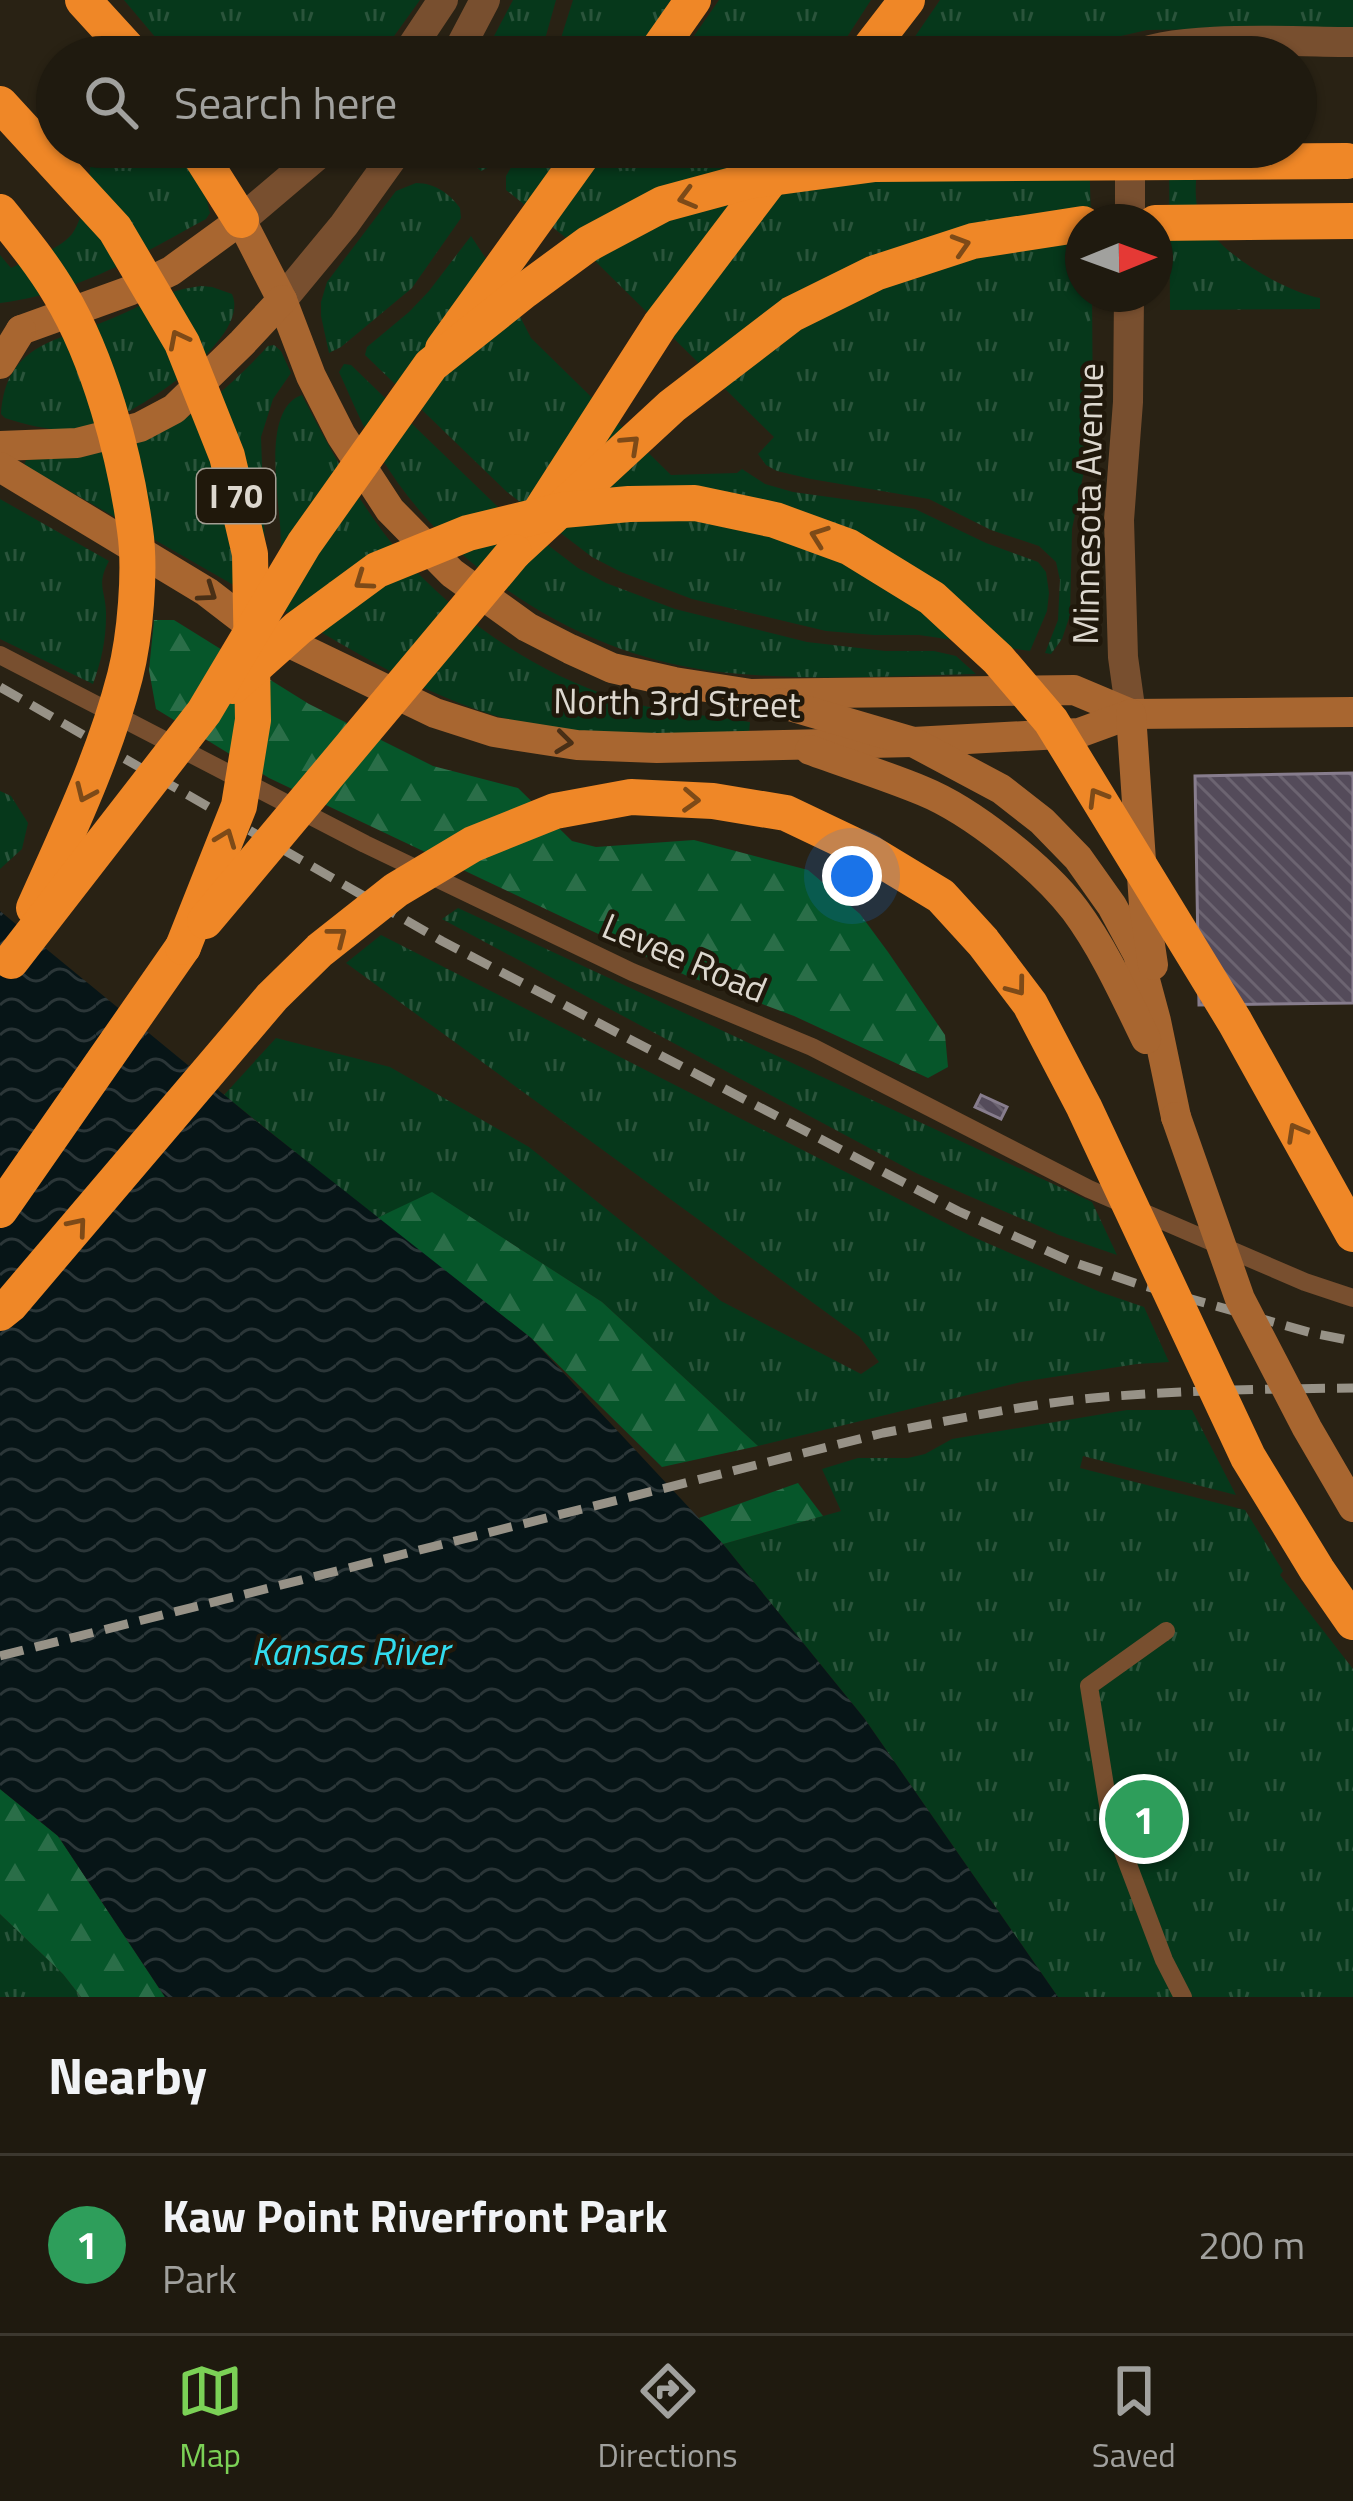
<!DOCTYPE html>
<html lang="en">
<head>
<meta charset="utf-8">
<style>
	:root { --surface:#1f1a0f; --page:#272318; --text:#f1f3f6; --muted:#a1a19e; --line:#3c382f; --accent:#7bd156 }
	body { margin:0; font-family:"Titillium Web",sans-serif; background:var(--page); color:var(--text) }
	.compass { position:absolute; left:1065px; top:204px; width:108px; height:108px; border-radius:50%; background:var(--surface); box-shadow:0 3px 9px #0004; rotate:89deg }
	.you { position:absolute; left:852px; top:876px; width:42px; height:42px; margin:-30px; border:9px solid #fff; border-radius:50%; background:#1a73e8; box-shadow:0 0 0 18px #1a73e833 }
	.badge { display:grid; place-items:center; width:78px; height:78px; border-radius:50%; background:var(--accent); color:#fff; font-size:39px; font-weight:700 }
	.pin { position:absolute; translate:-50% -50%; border:6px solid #fff; box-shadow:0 3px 12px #0006 }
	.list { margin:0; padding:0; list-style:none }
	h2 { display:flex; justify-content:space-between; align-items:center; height:156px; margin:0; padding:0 48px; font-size:51px }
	h2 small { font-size:39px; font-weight:400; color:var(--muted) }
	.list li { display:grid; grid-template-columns:78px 1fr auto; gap:36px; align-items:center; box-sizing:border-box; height:180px; padding:0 48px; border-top:3px solid var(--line) }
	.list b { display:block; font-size:45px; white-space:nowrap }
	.list p { margin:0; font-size:39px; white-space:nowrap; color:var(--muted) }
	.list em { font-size:39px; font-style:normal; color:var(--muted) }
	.icon { flex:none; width:66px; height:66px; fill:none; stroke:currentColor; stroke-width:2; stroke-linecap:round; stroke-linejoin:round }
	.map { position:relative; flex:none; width:1353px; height:1997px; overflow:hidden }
	.search { position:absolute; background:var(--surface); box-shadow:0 3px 9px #0004; left:36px; right:36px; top:36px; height:132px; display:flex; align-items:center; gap:30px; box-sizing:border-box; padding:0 42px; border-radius:66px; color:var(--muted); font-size:45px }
	.sheet { height:336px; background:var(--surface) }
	nav { display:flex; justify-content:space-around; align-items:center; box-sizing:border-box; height:168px; border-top:3px solid var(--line); background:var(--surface); font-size:33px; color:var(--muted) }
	nav a { display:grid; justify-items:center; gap:6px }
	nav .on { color:var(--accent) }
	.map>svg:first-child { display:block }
	.grass { fill:url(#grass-tufts) }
	.forest { fill:url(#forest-firs) }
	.water { fill:url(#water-waves) }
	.building { fill:url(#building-back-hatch); stroke:#877d8d; stroke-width:3 }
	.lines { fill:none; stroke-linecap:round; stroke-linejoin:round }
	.lane { stroke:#784f2f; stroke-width:18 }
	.street { stroke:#784f2f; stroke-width:30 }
	.secondary { stroke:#a86630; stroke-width:30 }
	.highway { stroke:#ef8727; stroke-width:36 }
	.rail { stroke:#979287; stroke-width:9; stroke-dasharray:24 12; stroke-linecap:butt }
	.secondary-bridge { stroke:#a86630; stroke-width:30 }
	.highway-bridge { stroke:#ef8727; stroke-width:36 }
	.oneway { stroke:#7d4a18 }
	.oneway2 { stroke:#492f16 }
	.labels { text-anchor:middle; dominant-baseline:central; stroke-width:9; stroke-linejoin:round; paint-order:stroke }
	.shield { fill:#20180b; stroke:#a49e94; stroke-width:3 }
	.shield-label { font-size:33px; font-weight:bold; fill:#ddd8cf }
	.street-label { font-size:36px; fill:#ddd8cf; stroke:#20180b }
	.water-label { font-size:39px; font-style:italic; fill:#31dbed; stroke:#20180b }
</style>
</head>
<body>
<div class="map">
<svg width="1353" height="1997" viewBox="0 0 1353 1997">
	<defs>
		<pattern id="grass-tufts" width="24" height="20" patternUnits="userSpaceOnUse" patternTransform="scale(3)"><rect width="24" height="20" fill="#06381b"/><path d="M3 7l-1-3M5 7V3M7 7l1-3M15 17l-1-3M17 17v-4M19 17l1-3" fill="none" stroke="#2a543b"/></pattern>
		<pattern id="forest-firs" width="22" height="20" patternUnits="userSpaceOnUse" patternTransform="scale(3)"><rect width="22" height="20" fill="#06562a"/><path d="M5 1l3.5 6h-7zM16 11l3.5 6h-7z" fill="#2a6e48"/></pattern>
		<pattern id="water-waves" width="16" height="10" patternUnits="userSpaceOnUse" patternTransform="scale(3)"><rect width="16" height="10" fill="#071517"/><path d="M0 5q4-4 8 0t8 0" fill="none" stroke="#2b3638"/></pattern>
		<pattern id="building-back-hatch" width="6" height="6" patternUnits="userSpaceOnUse" patternTransform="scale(3)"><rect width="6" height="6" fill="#544b5a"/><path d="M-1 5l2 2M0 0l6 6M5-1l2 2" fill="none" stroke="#6c6471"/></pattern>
	</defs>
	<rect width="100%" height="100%" fill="#292214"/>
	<g class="grass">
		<path d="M124 0H420L379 57H172Z"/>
		<path d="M513 0H556L540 57H483Z"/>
		<path d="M573 0H671L636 52 687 46 719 0H871L834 57H555Z"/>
		<path d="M940 0H1353V34L1215 29 1147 30 1121 36 1110 43 1097 57H901Z"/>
		<path d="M92 147H175L206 197 210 213 206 219C140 255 76 294 0 303V255L11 268C29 259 59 250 72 234 85 218 91 168 92 147Z"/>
		<path d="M453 147H506L496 164 481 171Z"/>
		<path d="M523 147H1089L1091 222H1083V294H1092L1093 428 1072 529 1070 615 1062 639 1051 654 1045 653 1058 620 1060 580 1056 562 1039 546 991 530 929 499 811 479 777 471 766 465 758 454 774 437 595 261 506 190V176Z"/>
		<path d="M1169 147H1200C1198 168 1192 193 1199 213 1212 250 1283 291 1320 298V309L1170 310Z"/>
		<path d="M416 183C435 183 450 194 460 208L461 218 412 288 341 347 329 353 321 316V302L327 282 396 191Z"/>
		<path d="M471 236 506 289 531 338 671 475 737 473 742 469 765 484 793 492 915 509 986 543 1038 562 1046 572 1049 593 1047 611 1030 651 919 635H874L826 631 692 599 621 572 592 557 507 492 365 355 367 347 409 312 429 291Z"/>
		<path d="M201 286 212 287 232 294C253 340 128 420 89 428 58 433 34 427 5 418L1 414C6 341 61 341 113 318 145 305 166 290 201 286Z"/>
		<path d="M274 345 281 351 291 373 273 399 261 437 265 550 244 591 24 465 26 460 147 439C196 417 232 385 268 346Z"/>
		<path d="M344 364 351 365 498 507 578 568 606 583 675 609 807 642 885 651H934L956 656 976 674C888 676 799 682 712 671 579 654 448 570 379 454 363 428 352 400 339 372Z"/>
		<path d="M302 395C330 449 359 504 398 551 453 616 533 672 615 698 658 712 705 715 750 722L749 732C685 732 619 738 556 729 450 715 356 652 265 599 271 582 280 564 281 545 282 509 258 410 302 395Z"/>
		<path d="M0 499 109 561C95 587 107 591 106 617 106 640 101 662 93 684L0 639Z"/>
		<path d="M0 791 11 796 28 823 22 849 0 869Z"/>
		<path d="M458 908 1092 1202 1117 1255 1059 1235 916 1173 442 919Z"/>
		<path d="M381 935 971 1236 1100 1292 1144 1307 1169 1362 1137 1364 1021 1382 758 1446 602 1302 433 1193 377 1218 224 1095 276 1038 390 1067 529 1147 721 1301 861 1374 879 1362 860 1337 346 963Z"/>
		<path d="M1127 1410H1192L1236 1495 1083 1456 1080 1468 1245 1510 1283 1571 1280 1575 1353 1669V1997H1058L864 1718 723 1544 841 1511 822 1469 858 1458H908L925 1454 952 1439Z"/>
		<path d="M0 1914 63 1974 81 1997H0Z"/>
	</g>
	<g class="forest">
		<path d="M154 620H174L309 704 433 766 518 788 572 841 596 847 694 840 808 870 860 914 888 952 945 1035 948 1067 928 1078 794 1016 685 975 269 778 156 709 149 670Z"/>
		<path d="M432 1192 602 1302 758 1446 662 1467 531 1338 377 1218Z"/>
		<path d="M798 1483 823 1516 723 1544 699 1518Z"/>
		<path d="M0 1789 58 1836 165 1997H81L63 1974 0 1914Z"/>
	</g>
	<path class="water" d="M0 911 261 1125 531 1338 723 1544 864 1718 1058 1997H165L58 1836 0 1789Z"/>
	<g class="building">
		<path d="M1353 773V1003L1199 1005 1195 776Z"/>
		<path d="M981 1095 1007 1107 1001 1119 975 1107Z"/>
	</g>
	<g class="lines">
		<g class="lane">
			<path d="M0 655 365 844 632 972 812 1047 1089 1189 1305 1282 1353 1298"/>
			<path d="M1166 1631 1089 1686 1110 1817 1164 1960 1183 1997"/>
		</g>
		<g class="street">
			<path d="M405 57 443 0"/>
			<path d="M455 57 485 0"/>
			<path d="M1131 57C1175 34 1298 42 1353 42"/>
			<path d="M241 220 327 147"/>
			<path d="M1130 222V147"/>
			<path d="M1129 294 1128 402 1119 520 1123 657 1131 714"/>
			<path d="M282 300 344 225 400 147"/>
		</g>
		<g class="secondary">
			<path d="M21 330 129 291 171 271 241 220 282 300 311 376 341 435 390 510 452 573 527 627 570 649 612 668 674 682 751 694 1074 690 1131 714 1353 712"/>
			<path d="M0 364 21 330"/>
			<path d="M0 446 77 443 140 427 174 409 242 343 282 300"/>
			<path d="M0 467 207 592 246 622 435 713 494 732 577 745 657 748 913 742 1079 733 1131 714"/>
			<path d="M780 703 913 742 1001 789 1042 821 1078 858 1112 906 1138 954 1156 1021 1176 1117"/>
			<path d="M1131 714 1144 905 1153 965"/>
			<path d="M810 750C848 764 887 776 923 791 972 811 1043 868 1075 910 1104 949 1125 996 1146 1039"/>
		</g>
		<g class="highway">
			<path d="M83 0 135 57"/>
			<path d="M653 57 693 0"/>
			<path d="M863 57 907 0"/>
			<path d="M195 147 241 220"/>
			<path d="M1155 223 1353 221"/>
			<path d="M443 349 588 147"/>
			<path d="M542 509 660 325 795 147"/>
			<path d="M514 552 672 406 792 314 875 273 973 241 1083 224"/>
			<path d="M0 1210 183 947"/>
		</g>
		<g class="rail">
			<path d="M0 687 442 941 958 1211 1070 1261 1138 1284 1312 1333 1353 1341"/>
			<path d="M0 1656 883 1433C953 1420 1022 1405 1093 1398 1180 1390 1266 1389 1353 1388"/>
		</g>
		<path class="secondary-bridge" d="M1176 1117 1240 1299 1307 1428 1353 1507"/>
		<g class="highway-bridge">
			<path d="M0 104 115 229 182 343 227 456 250 554 253 720 239 806 183 947"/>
			<path d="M0 212C21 238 43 265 60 294 99 359 125 455 135 530 141 570 135 637 125 676 104 757 68 832 34 908"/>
			<path d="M233 686 298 628 377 570 468 533 563 510 629 504 695 503 775 520 849 547 932 598 998 659 1051 721 1235 1022 1353 1234"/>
			<path d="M205 921 514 552"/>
			<path d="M11 961 204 712 304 544 431 365 524 291 588 244 663 204 748 181 875 164 1347 161"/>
			<path d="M0 1313 10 1305 272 997 320 950 396 890 473 844 555 811 631 797 713 801 786 813 870 853 941 896 983 942 1030 1004 1084 1107 1248 1457 1317 1570 1353 1622"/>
		</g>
	</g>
	<defs><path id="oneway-chevron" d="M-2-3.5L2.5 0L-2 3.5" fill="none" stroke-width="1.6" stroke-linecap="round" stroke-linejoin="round" transform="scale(3)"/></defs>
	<g class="oneway">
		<use href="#oneway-chevron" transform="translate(687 198) rotate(165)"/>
		<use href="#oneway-chevron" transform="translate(961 245) rotate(-17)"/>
		<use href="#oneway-chevron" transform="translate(178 339) rotate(-117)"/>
		<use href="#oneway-chevron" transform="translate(631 444) rotate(-43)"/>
		<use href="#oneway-chevron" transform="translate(819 536) rotate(-160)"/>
		<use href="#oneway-chevron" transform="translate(363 581) rotate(145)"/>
		<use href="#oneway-chevron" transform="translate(85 793) rotate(114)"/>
		<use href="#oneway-chevron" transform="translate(1097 797) rotate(-121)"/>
		<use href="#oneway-chevron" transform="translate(691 800) rotate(3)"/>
		<use href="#oneway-chevron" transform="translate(226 838) rotate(-69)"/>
		<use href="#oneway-chevron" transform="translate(338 936) rotate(-38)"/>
		<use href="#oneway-chevron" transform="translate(1017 987) rotate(53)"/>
		<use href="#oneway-chevron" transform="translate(1296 1132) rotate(-119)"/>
		<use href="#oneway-chevron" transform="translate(78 1226) rotate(-50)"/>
	</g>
	<g class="oneway2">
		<use href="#oneway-chevron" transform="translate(208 593) rotate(35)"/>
		<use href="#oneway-chevron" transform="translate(564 742) rotate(7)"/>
	</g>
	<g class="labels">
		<rect class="shield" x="197" y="469" width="78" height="54" rx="9"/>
		<g class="shield-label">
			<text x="236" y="496">I 70</text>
		</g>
		<g class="street-label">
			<text transform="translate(1087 504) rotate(-89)">Minnesota Avenue</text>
			<text transform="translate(677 702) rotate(1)">North 3rd Street</text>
			<text transform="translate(685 957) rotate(23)">Levee Road</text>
		</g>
		<g class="water-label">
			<text x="350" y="1650">Kansas River</text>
		</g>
	</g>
</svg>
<svg class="compass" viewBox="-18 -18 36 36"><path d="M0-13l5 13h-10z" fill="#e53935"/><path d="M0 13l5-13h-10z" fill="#a1a19e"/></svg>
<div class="you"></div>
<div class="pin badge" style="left:1144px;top:1819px;background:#2e9e5b">1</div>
<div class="search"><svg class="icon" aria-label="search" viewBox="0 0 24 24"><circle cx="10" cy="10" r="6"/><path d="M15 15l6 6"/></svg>Search here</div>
</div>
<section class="sheet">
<h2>Nearby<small></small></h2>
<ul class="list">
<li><span class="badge" style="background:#2e9e5b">1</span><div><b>Kaw Point Riverfront Park</b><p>Park</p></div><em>200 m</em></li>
</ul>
</section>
<nav>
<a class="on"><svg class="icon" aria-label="map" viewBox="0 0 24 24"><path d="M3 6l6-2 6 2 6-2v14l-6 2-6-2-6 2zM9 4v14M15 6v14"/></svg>Map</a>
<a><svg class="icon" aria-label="directions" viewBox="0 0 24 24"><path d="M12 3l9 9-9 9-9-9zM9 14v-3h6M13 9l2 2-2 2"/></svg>Directions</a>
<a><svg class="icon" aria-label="saved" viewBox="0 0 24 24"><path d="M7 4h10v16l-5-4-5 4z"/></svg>Saved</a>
</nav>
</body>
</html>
